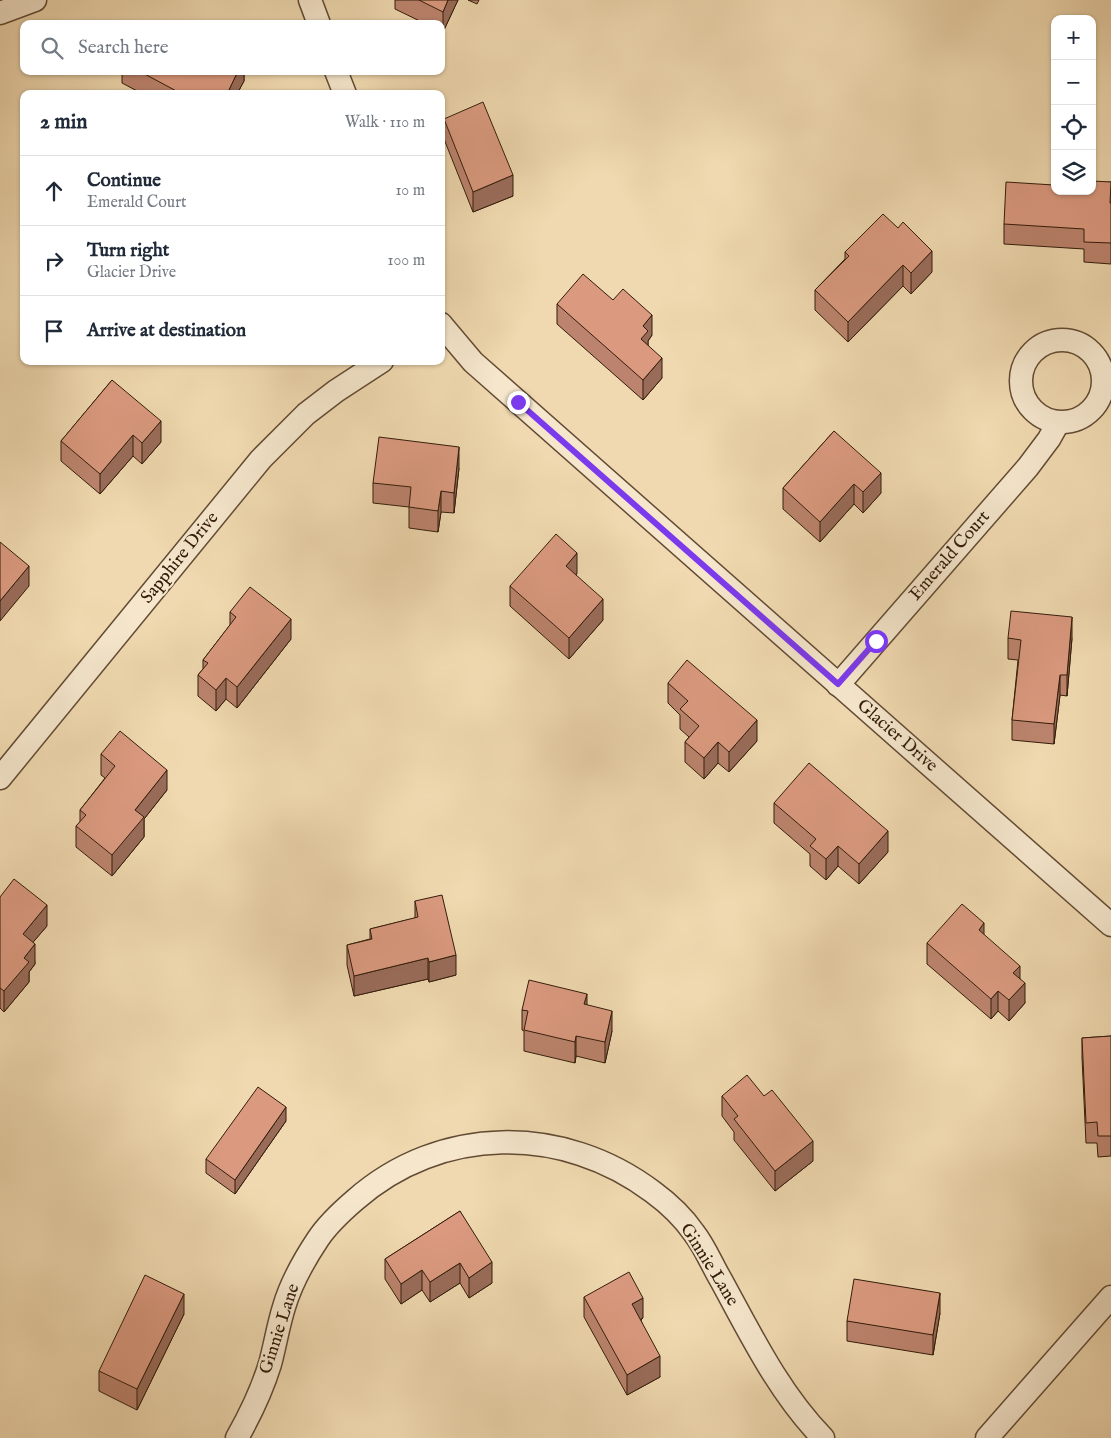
<!DOCTYPE html>
<html lang="en">
<head>
<meta charset="utf-8">
<style>
	:root { --surface:#fff; --page:#f2f2f3; --text:#1f2937; --muted:#747a83; --line:#e0e1e3 }
	body { margin:0; font-family:"IM FELL English",serif; background:var(--page); color:var(--text) }
	.controls { position:absolute; right:15px; top:15px; display:grid; overflow:hidden; border-radius:10px; box-shadow:0 1px 4px #0004 }
	.controls button { width:45px; height:45px; display:grid; place-items:center; padding:0; border:0; border-bottom:1px solid var(--line); background:var(--surface); color:var(--text); font:25px sans-serif }
	.stop { position:absolute; width:15px; height:15px; margin:-11px; border:4px solid #7c3aed; border-radius:50%; background:#fff }
	.stop.end { background:#7c3aed; border-color:#fff; box-shadow:0 1px 5px #0008 }
	.list { margin:0; padding:0; list-style:none }
	h2 { display:flex; justify-content:space-between; align-items:center; height:65px; margin:0; padding:0 20px; font-size:21px }
	h2 small { font-size:16px; font-weight:400; color:var(--muted) }
	.list li { display:grid; grid-template-columns:32px 1fr auto; gap:15px; align-items:center; box-sizing:border-box; height:70px; padding:0 20px; border-top:1px solid var(--line) }
	.list b { display:block; font-size:19px; white-space:nowrap }
	.list p { margin:0; font-size:16px; white-space:nowrap; color:var(--muted) }
	.list em { font-size:16px; font-style:normal; color:var(--muted) }
	.icon { flex:none; width:28px; height:28px; fill:none; stroke:currentColor; stroke-width:2; stroke-linecap:round; stroke-linejoin:round }
	.map { position:relative; flex:none; width:1111px; height:1438px; overflow:hidden }
	.search { position:absolute; background:var(--surface); box-shadow:0 1px 4px #0004; left:20px; top:20px; width:425px; height:55px; display:flex; align-items:center; gap:12px; box-sizing:border-box; padding:0 18px; border-radius:10px; color:var(--muted); font-size:19px }
	.panel { position:absolute; background:var(--surface); box-shadow:0 1px 4px #0004; left:20px; top:90px; width:425px; height:275px; border-radius:10px }
	.map>svg:first-child { display:block }
	.lines { fill:none; stroke-linecap:round; stroke-linejoin:round }
	.street-casing { stroke:#624b34; stroke-width:25 }
	.street { stroke:#f5e6cc; stroke-width:22 }
	.wall { fill:#bc846e; stroke:#321c0a }
	.shaded-wall { fill:#996c5a; stroke:#321c0a }
	.building { fill:#db9a80; stroke:#321c0a }
	.route { stroke:#7c3aed; stroke-width:6 }
	.labels { text-anchor:middle; dominant-baseline:central; stroke-width:4; stroke-linejoin:round; paint-order:stroke }
	.street-label { font-size:18px; fill:#321c0a; stroke:#f5e6cc }
</style>
</head>
<body>
<div class="map">
<svg width="1111" height="1438" viewBox="0 0 1111 1438">
	<rect width="100%" height="100%" fill="#f0d9b0"/>
	<filter id="stains"><feTurbulence type="fractalNoise" baseFrequency=".004" numOctaves="4"/><feColorMatrix values="0 0 0 0 .2 0 0 0 0 .09 0 0 0 0 .02 0 0 0 .5 -.17"/></filter>
	<radialGradient id="worn" r=".72"><stop offset=".6" stop-color="#630" stop-opacity="0"/><stop offset="1" stop-color="#630" stop-opacity=".3"/></radialGradient>
	<g class="lines">
		<g class="street-casing">
			<g id="street">
				<path d="M310 0 319 24"/>
				<path d="M0 13 35 0"/>
				<path d="M336 71 345 94"/>
				<path d="M441 324 473 362 1111 925"/>
				<circle cx="1062" cy="381" r="41"/>
				<path d="M838 685 1028 467 1049 439 1058 423"/>
				<path d="M0 778 261 459 306 414 336 391 382 361"/>
				<path d="M237 1438C250 1415 262 1390 270 1364 275 1346 278 1326 284 1307 291 1283 304 1260 318 1239 328 1224 341 1212 355 1200 440 1125 563 1124 653 1192 668 1203 683 1217 694 1233 705 1247 712 1265 721 1280 751 1335 779 1393 823 1438"/>
				<path d="M987 1438 1111 1297"/>
			</g>
		</g>
		<use href="#street" class="street"/>
	</g>
	<g class="wall">
		<path d="M395 0H458L443 32 441 31V24H426L395 9Z"/>
		<path d="M468 0H479L477 4Z"/>
		<path d="M122 71H244V81L237 94H143L122 83Z"/>
		<path d="M444 119 513 196 473 212 444 139Z"/>
		<path d="M1111 182V264L1084 262V249L1004 244V224L1054 185Z"/>
		<path d="M845 252 932 272 911 294 903 286 848 342 815 310V290L845 259Z"/>
		<path d="M613 300 652 335 648 341V345L662 378 643 400 557 324V304Z"/>
		<path d="M112 380 161 442 142 464 133 456 100 494 61 461V441Z"/>
		<path d="M834 431 881 493 863 513 854 504 820 542 783 509V488Z"/>
		<path d="M459 468 454 513 441 512 438 532 409 528V507L373 503V483Z"/>
		<path d="M577 573 576 575 603 620 569 659 510 606V586Z"/>
		<path d="M230 612 291 639 237 708 226 699 216 711 198 696V675L203 669V660L230 625Z"/>
		<path d="M1008 638H1072L1067 696 1060 695 1054 744 1012 740V720L1018 660 1008 659Z"/>
		<path d="M668 683 757 741 729 772 718 763 704 779 685 762V742L689 737 680 729V715L668 703Z"/>
		<path d="M101 754 167 790 144 819V837L112 876 76 847V826L80 822V810L105 778 101 775Z"/>
		<path d="M774 803 888 852 859 884 838 866 826 880 810 866V854L774 823Z"/>
		<path d="M0 897 47 926 33 942 35 964 29 972V982L4 1012 0 1008Z"/>
		<path d="M415 901 456 975 429 982 428 979 354 996 347 965V945L370 939V929L415 918Z"/>
		<path d="M984 935 1020 979 1025 1003 1009 1021 998 1011 991 1019 927 964V943Z"/>
		<path d="M587 1005 612 1031 605 1063 576 1056 575 1063 524 1051V1031L522 1030V1010Z"/>
		<path d="M1111 1036V1156L1098 1157 1097 1143H1086L1082 1058V1038Z"/>
		<path d="M722 1096 813 1161 775 1191 734 1140V1132L722 1116Z"/>
		<path d="M286 1121 235 1194 206 1173V1159Z"/>
		<path d="M460 1211 492 1283 469 1298 460 1283 430 1302 422 1290 401 1304 385 1279V1259Z"/>
		<path d="M584 1297 643 1318 641 1320 660 1377 627 1395 584 1317Z"/>
		<path d="M940 1313 933 1355 847 1341V1321Z"/>
		<path d="M184 1314 137 1410 99 1391V1371Z"/>
	</g>
	<g class="shaded-wall">
		<path d="M448 0H458L443 32V12Z"/>
		<path d="M238 71H244V81L237 94H227Z"/>
		<path d="M513 175V196L473 212V192Z"/>
		<path d="M932 251V272L911 294V273Z"/>
		<path d="M903 265V286L848 342V322Z"/>
		<path d="M652 315V335L648 341V351L641 339 643 326Z"/>
		<path d="M662 358V378L643 400V380Z"/>
		<path d="M161 421V442L142 464V443Z"/>
		<path d="M133 435V456L100 494V474Z"/>
		<path d="M459 447V468L454 513V493Z"/>
		<path d="M881 473V493L863 513V492Z"/>
		<path d="M854 484V504L820 542V522Z"/>
		<path d="M441 491V512L438 532V511Z"/>
		<path d="M577 553V573L566 586V566Z"/>
		<path d="M29 566V586L0 621V601Z"/>
		<path d="M603 599V620L569 659V638Z"/>
		<path d="M1072 617V638L1067 696V675Z"/>
		<path d="M291 619V639L237 708V687Z"/>
		<path d="M1060 675V695L1054 744V724Z"/>
		<path d="M226 678V699L216 711V690Z"/>
		<path d="M757 720V741L729 772V752Z"/>
		<path d="M718 742V763L704 779V758Z"/>
		<path d="M167 770V790L144 819V837L112 876V855L135 810Z"/>
		<path d="M888 831V852L859 884V864Z"/>
		<path d="M838 846V866L826 880V859Z"/>
		<path d="M47 905V926L23 954V934Z"/>
		<path d="M984 923V944L979 930Z"/>
		<path d="M35 944V964L29 972V982L4 1012V991L24 958Z"/>
		<path d="M456 955V975L429 982V962Z"/>
		<path d="M428 958V979L354 996V976Z"/>
		<path d="M1020 966V986L1013 973Z"/>
		<path d="M1025 983V1003L1009 1021V1000Z"/>
		<path d="M998 991V1011L991 1019V999Z"/>
		<path d="M587 994V1014L584 1004Z"/>
		<path d="M612 1011V1031L605 1063V1042Z"/>
		<path d="M576 1036V1056L575 1063V1042Z"/>
		<path d="M286 1107V1121L235 1194V1180Z"/>
		<path d="M813 1141V1161L775 1191V1171Z"/>
		<path d="M492 1262V1283L469 1298V1278Z"/>
		<path d="M460 1263V1283L430 1302V1282Z"/>
		<path d="M422 1270V1290L401 1304V1284Z"/>
		<path d="M940 1293V1313L933 1355V1335Z"/>
		<path d="M184 1294V1314L137 1410V1389Z"/>
		<path d="M643 1298V1318L632 1324V1304Z"/>
		<path d="M660 1356V1377L627 1395V1375Z"/>
	</g>
	<g class="building">
		<path d="M419 0H448L443 12Z"/>
		<path d="M139 71H238L227 94H182Z"/>
		<path d="M483 102 513 175 473 192 444 119Z"/>
		<path d="M1054 178 1055 179V191H1092V181L1111 182 1110 203H1111V243L1084 242V229L1004 224 1006 182 1054 185Z"/>
		<path d="M883 214 898 228 903 222 932 251 911 273 903 265 848 322 815 290 849 256 845 252Z"/>
		<path d="M583 274 613 300 623 289 652 315 643 326 648 331 641 339 662 358 643 380 557 304Z"/>
		<path d="M112 380 161 421 142 443 133 435 100 474 61 441Z"/>
		<path d="M834 431 881 473 863 492 854 484 820 522 783 488Z"/>
		<path d="M379 437 459 447 454 493 441 491 438 511 409 507 411 487 373 483Z"/>
		<path d="M556 534 577 553 566 566 603 599 569 638 510 586Z"/>
		<path d="M0 542 29 566 0 601Z"/>
		<path d="M250 587 291 619 237 687 226 678 216 690 198 675 208 663 203 660 236 617 230 612Z"/>
		<path d="M1011 611 1072 617 1067 675H1060L1054 724 1012 720 1021 640 1008 638Z"/>
		<path d="M687 660 757 720 729 752 718 742 704 758 685 742 699 726 680 709 688 701 668 683Z"/>
		<path d="M120 731 167 770 135 810 144 817 112 855 76 826 86 815 80 810 115 766 101 754Z"/>
		<path d="M809 763 888 831 859 864 838 846 826 859 810 846 816 839 774 803Z"/>
		<path d="M14 879 47 905 23 934 35 944 24 958 29 962 4 991 0 988V897Z"/>
		<path d="M442 895 456 955 429 962 428 958 354 976 347 945 372 939 370 929 418 917 415 901Z"/>
		<path d="M962 904 984 923 979 930 1020 966 1013 973 1025 983 1009 1000 998 991 991 999 927 943Z"/>
		<path d="M529 980 587 994 584 1004 612 1011 605 1042 576 1036 575 1042 524 1030 528 1011 522 1010Z"/>
		<path d="M1111 1036V1136H1098L1097 1122 1086 1123 1082 1038Z"/>
		<path d="M747 1075 764 1096 772 1090 813 1141 775 1171 734 1119 738 1116 722 1096Z"/>
		<path d="M258 1087 286 1107 235 1180 206 1159Z"/>
		<path d="M460 1211 492 1262 469 1278 460 1263 430 1282 422 1270 401 1284 385 1259Z"/>
		<path d="M629 1272 643 1298 632 1304 660 1356 627 1375 584 1297Z"/>
		<path d="M145 1275 184 1294 137 1389 99 1371Z"/>
		<path d="M854 1279 940 1293 933 1335 847 1321Z"/>
	</g>
	<g class="lines">
		<path class="route" d="M518 402 838 684 876 641"/>
	</g>
	<g class="labels">
		<g class="street-label">
			<text transform="translate(950 556) rotate(-49)">Emerald Court</text>
			<text transform="translate(180 558) rotate(-51)">Sapphire Drive</text>
			<text transform="translate(897 736) rotate(41)">Glacier Drive</text>
			<text transform="translate(709 1265) rotate(58)">Ginnie Lane</text>
			<text transform="translate(280 1329) rotate(-72)">Ginnie Lane</text>
		</g>
	</g>
	<rect width="100%" height="100%" filter="url(#stains)"/>
	<rect width="100%" height="100%" fill="url(#worn)"/>
</svg>
<div class="controls">
<button>+</button>
<button>−</button>
<button><svg class="icon" aria-label="locate" viewBox="0 0 24 24"><circle cx="12" cy="12" r="6"/><path d="M12 2v4M12 18v4M2 12h4M18 12h4"/></svg></button>
<button><svg class="icon" aria-label="layers" viewBox="0 0 24 24"><path d="M12 4l9 5-9 5-9-5zM3 14l9 5 9-5"/></svg></button>
</div>
<div class="stop" style="left:876px;top:641px"></div>
<div class="stop end" style="left:518px;top:402px"></div>
<div class="search"><svg class="icon" aria-label="search" viewBox="0 0 24 24"><circle cx="10" cy="10" r="6"/><path d="M15 15l6 6"/></svg>Search here</div>
<section class="panel">
<h2>2 min<small>Walk · 110 m</small></h2>
<ul class="list">
<li><svg class="icon" aria-label="ahead" viewBox="0 0 24 24"><path d="M12 20V5M6 11l6-6 6 6"/></svg><div><b>Continue</b><p>Emerald Court</p></div><em>10 m</em></li>
<li><svg class="icon" aria-label="right" viewBox="0 0 24 24"><path d="M7 20v-9h11M14 6l5 5-5 5"/></svg><div><b>Turn right</b><p>Glacier Drive</p></div><em>100 m</em></li>
<li><svg class="icon" aria-label="arrive" viewBox="0 0 24 24"><path d="M6 21V4h12l-3 4 3 4H6"/></svg><div><b>Arrive at destination</b></div></li>
</ul>
</section>
</div>
</body>
</html>
